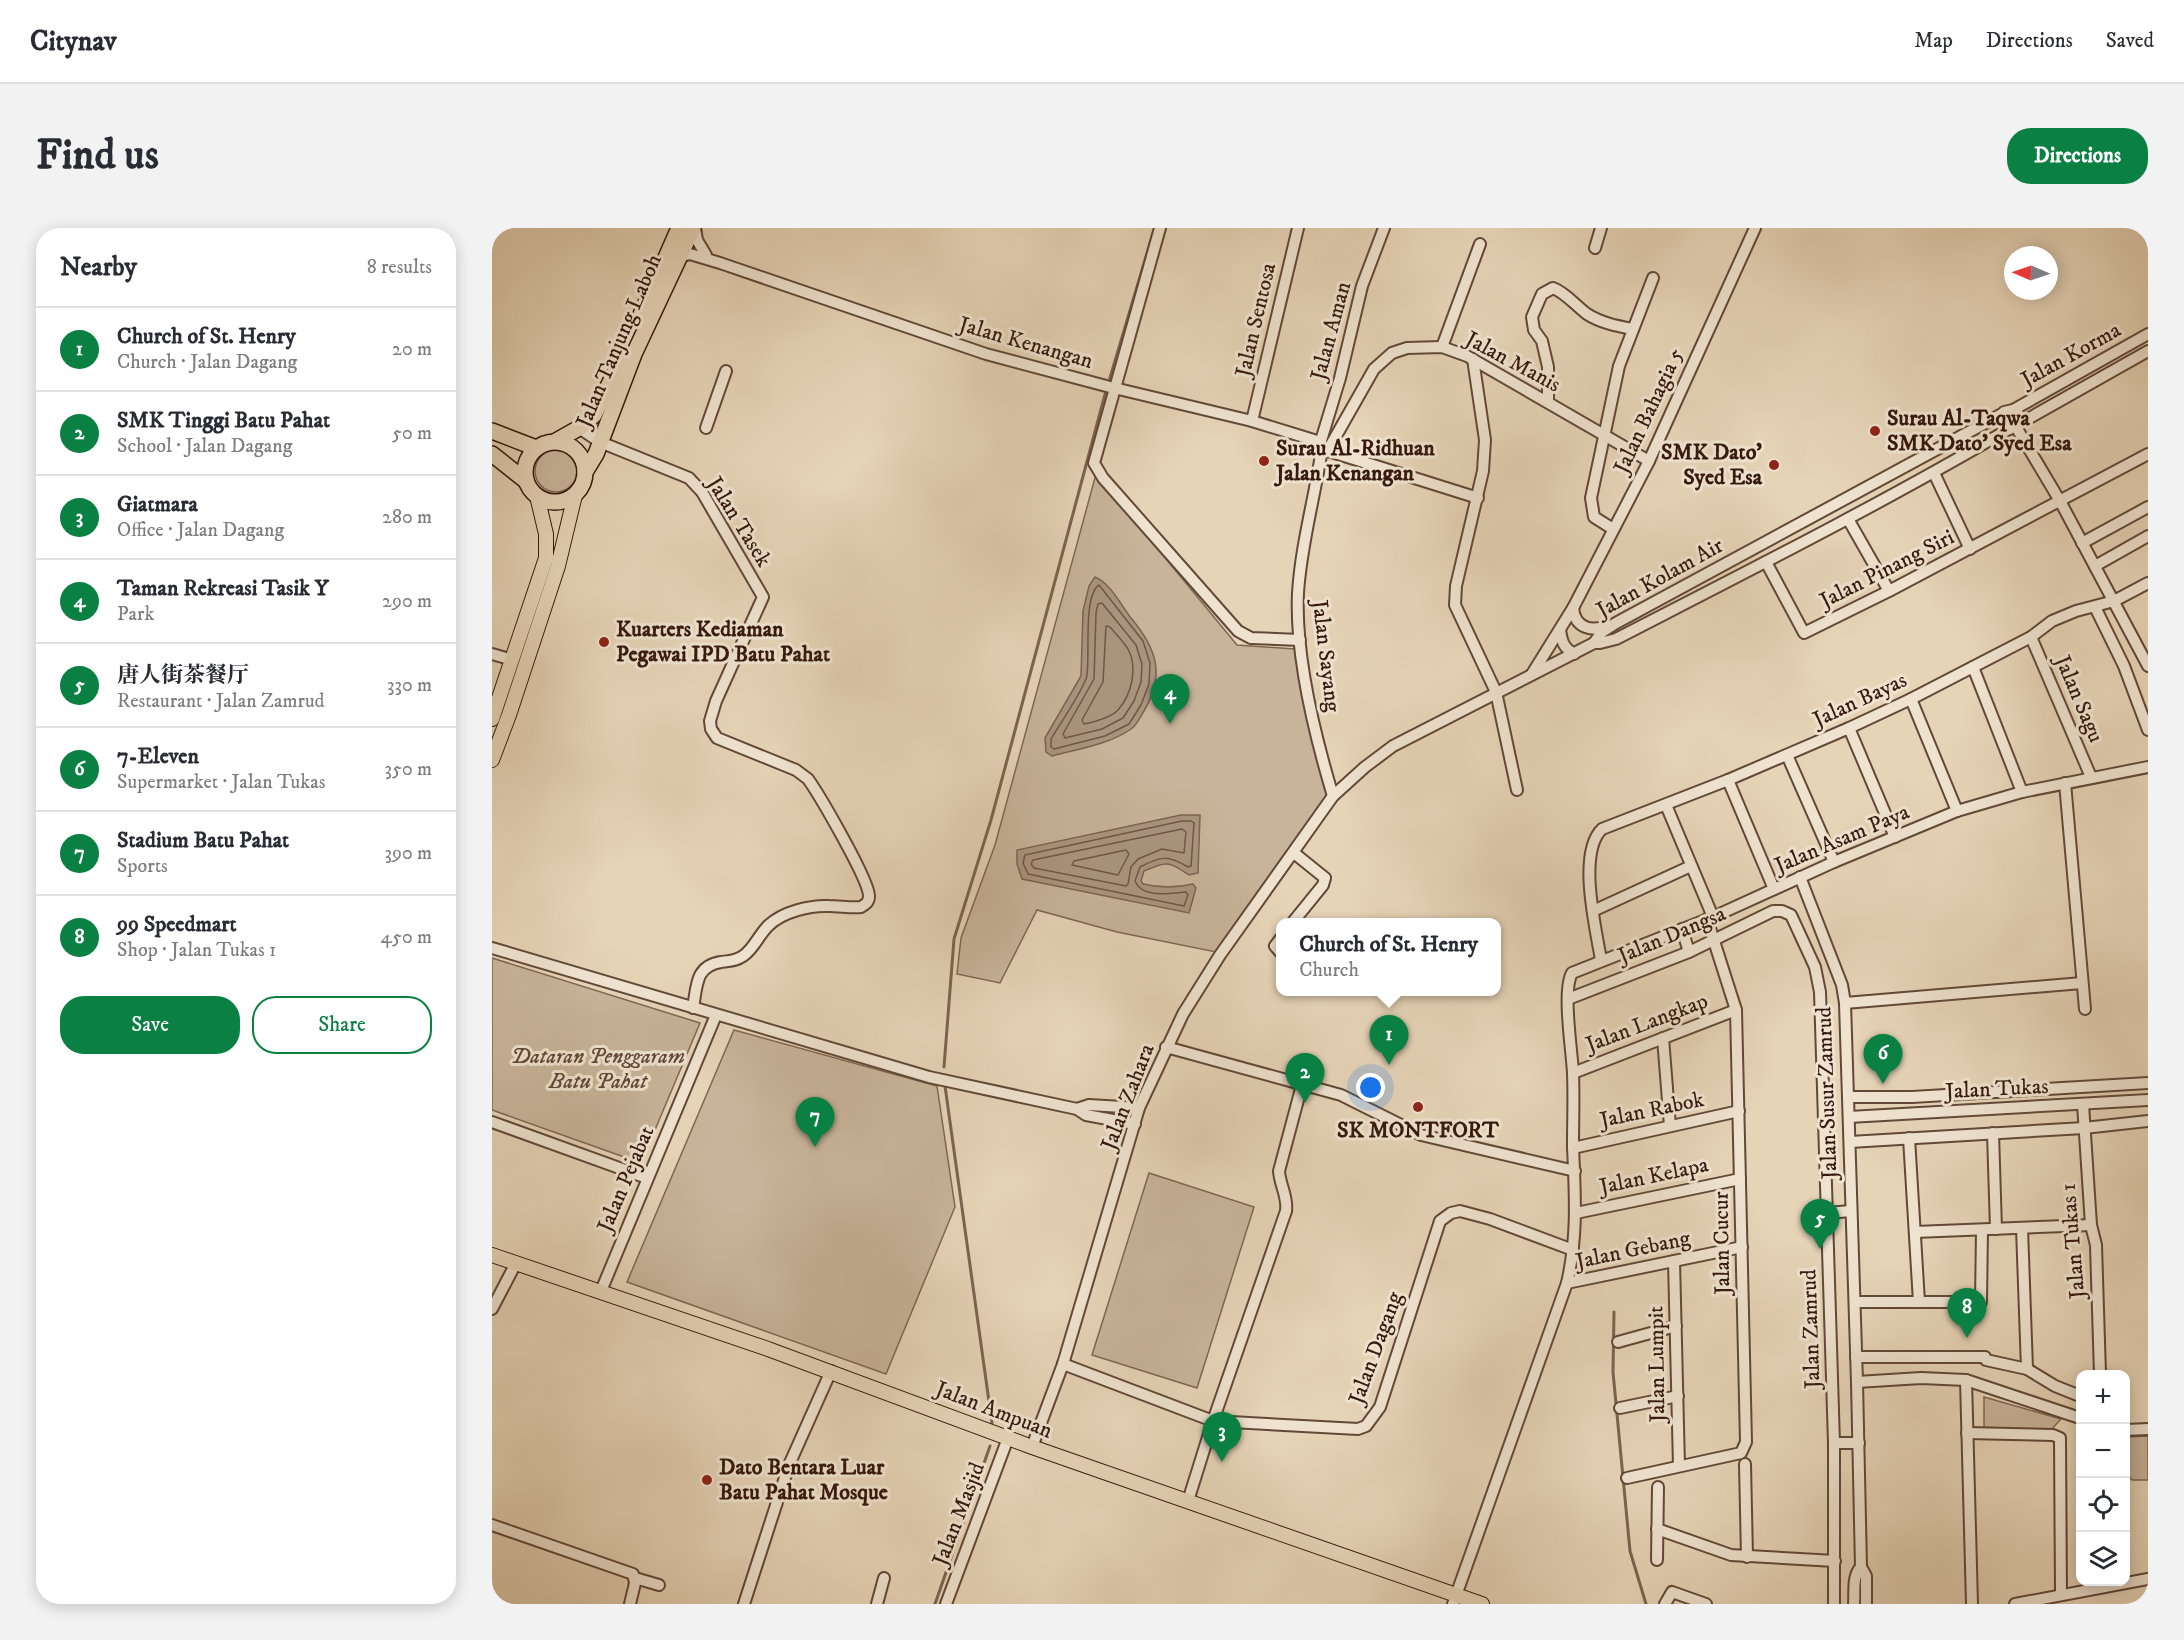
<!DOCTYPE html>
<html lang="en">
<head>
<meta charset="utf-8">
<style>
	:root { --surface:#fff; --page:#f2f2f3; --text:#2b2b33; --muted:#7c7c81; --line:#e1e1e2; --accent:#0b8043 }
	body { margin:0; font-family:"IM FELL DW Pica","Noto Serif SC",serif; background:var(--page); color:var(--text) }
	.controls { position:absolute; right:18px; bottom:18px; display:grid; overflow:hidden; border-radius:12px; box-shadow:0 3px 15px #0003 }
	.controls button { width:54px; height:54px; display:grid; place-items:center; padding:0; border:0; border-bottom:2px solid var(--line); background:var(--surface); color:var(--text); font:30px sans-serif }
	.compass { position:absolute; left:1512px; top:18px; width:54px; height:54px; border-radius:50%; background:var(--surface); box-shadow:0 3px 15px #0003; rotate:272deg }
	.you { position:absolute; left:879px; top:860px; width:21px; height:21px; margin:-15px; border:4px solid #fff; border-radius:50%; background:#1a73e8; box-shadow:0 0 0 9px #1a73e833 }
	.badge { display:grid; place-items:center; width:39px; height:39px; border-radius:50%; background:var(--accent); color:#fff; font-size:20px; font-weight:700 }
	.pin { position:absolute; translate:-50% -50px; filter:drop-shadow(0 2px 3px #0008) }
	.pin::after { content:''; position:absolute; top:32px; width:21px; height:18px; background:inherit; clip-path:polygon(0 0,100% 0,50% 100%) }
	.popup { position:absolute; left:784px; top:690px; width:225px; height:78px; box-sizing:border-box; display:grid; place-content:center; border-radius:12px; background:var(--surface); filter:drop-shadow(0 2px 4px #0005); font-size:20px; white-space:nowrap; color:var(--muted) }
	.popup b { font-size:22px; color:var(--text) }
	.popup::after { content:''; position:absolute; left:50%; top:100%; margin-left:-12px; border:12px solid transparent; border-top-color:var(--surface) }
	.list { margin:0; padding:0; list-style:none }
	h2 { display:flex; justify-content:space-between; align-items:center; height:78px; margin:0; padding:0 24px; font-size:26px }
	h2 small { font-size:20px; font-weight:400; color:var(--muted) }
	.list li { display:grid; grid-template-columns:39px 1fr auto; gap:18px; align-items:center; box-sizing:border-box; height:84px; padding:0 24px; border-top:2px solid var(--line) }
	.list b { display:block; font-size:22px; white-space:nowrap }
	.list p { margin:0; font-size:20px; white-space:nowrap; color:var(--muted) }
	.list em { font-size:20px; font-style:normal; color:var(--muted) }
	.actions { display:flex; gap:12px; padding:18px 24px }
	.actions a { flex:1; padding:14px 0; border:2px solid var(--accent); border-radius:24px; text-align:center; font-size:21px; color:var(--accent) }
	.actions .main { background:var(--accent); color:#fff }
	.icon { flex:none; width:33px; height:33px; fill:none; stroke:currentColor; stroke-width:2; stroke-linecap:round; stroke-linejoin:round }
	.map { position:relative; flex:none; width:1656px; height:1376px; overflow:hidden; border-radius:24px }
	header { display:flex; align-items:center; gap:36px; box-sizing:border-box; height:84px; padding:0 30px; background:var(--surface); border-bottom:2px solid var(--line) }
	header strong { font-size:28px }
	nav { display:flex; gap:33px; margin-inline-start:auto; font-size:21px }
	.intro { display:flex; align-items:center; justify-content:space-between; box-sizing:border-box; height:144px; padding:0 36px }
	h1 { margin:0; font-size:42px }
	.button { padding:15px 27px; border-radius:24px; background:var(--accent); color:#fff; font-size:21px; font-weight:700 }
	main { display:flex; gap:36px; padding:0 36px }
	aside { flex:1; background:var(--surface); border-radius:24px; box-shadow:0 3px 15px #0003 }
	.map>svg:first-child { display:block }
	.green { fill:#c8b49a; stroke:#7f6654; stroke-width:1.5 }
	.water { fill:#aa947e; stroke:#7c6351; stroke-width:1.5 }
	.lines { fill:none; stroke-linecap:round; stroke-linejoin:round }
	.shore { stroke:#705646; stroke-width:1.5 }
	.stream { stroke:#7c6351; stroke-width:3 }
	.minor-casing { stroke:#624838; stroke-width:14 }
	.major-casing { stroke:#36190e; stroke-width:16 }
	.highway-casing { stroke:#36190e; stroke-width:18 }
	.minor { stroke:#efe3d0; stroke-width:10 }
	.major { stroke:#e6d4b7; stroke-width:14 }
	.highway { stroke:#e6d4b7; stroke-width:15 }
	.poi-dot { fill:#8f2418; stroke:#efe3d0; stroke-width:2 }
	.labels { text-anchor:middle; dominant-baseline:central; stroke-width:6; stroke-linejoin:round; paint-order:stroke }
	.street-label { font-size:22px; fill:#36190e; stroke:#efe3d0 }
	.poi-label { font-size:22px; font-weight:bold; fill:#36190e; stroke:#efe3d0; text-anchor:start }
	.park-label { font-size:22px; font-style:italic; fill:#624838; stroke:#efe3d0 }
</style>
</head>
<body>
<header>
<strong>Citynav</strong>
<nav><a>Map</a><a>Directions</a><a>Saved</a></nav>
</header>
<div class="intro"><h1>Find us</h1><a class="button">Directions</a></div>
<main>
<aside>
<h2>Nearby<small>8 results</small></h2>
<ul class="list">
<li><span class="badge">1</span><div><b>Church of St. Henry</b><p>Church · Jalan Dagang</p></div><em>20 m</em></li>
<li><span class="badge">2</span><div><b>SMK Tinggi Batu Pahat</b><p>School · Jalan Dagang</p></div><em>50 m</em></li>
<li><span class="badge">3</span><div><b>Giatmara</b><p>Office · Jalan Dagang</p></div><em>280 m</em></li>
<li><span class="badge">4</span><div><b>Taman Rekreasi Tasik Y</b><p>Park</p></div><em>290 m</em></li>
<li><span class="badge">5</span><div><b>唐人街茶餐厅</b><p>Restaurant · Jalan Zamrud</p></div><em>330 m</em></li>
<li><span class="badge">6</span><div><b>7-Eleven</b><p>Supermarket · Jalan Tukas</p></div><em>350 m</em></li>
<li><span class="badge">7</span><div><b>Stadium Batu Pahat</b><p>Sports</p></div><em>390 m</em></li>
<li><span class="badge">8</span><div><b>99 Speedmart</b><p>Shop · Jalan Tukas 1</p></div><em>450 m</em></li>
</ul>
<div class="actions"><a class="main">Save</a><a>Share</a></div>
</aside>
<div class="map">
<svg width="1656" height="1376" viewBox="0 0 1656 1376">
	<rect width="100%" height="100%" fill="#e6d4b7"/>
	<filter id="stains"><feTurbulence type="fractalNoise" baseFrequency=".00333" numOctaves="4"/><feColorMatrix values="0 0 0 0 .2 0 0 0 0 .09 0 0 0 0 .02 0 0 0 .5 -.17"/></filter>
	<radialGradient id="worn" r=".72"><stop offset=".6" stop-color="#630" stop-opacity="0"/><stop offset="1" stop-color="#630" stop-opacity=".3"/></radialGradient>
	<g class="green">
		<circle cx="64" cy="243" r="21"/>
		<path d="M604 246 745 417 803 421 835 570 724 724 625 704 545 682 508 755 465 746 469 710 503 617Z"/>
		<path d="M0 730 208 795 149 935 0 882Z"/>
		<path d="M242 802 445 858 463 979 394 1146 135 1054Z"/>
		<path d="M657 945 762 979 705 1160 600 1127Z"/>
		<path d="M1492 1169 1569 1191 1558 1203 1492 1202Z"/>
		<path d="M1656 1208V1252H1640L1634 1245V1209Z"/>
	</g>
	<g class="water">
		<path d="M603 349C618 355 629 377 639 390 664 420 674 446 652 483 648 489 645 497 639 501 616 517 586 521 560 528L554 524 553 510 589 448 591 383 597 358Z"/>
		<path d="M689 587H708L706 645 697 647C676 633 676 633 652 643L649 653 651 656C668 660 684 660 701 656L704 660 697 685 530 651 525 636V622Z"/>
	</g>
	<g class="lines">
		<g class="shore">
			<path d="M607 357 651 413 658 435 657 456 649 477 637 496 613 508 562 521 559 519V511C566 499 594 458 595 447 598 428 591 367 607 357Z"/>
			<path d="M610 375 644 417 650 436 649 454 642 473 631 490 610 501 573 510 571 506 602 451 604 385 606 376Z"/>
			<path d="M614 398 618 399C624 406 631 413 636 421 646 439 640 466 626 482 618 490 602 494 592 496L590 492 611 454Z"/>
			<path d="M690 593H699L702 595 699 638 696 639C676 627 669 628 648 639L643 653C650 671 679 665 694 664L696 667 692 678 536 646 531 635 533 627Z"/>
			<path d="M690 601 694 604 692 625 670 621 646 631 639 639 636 656 634 658 542 640 539 636 541 632Z"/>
			<path d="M634 622 637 626 626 647 580 637 582 633Z"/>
		</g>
		<g class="stream">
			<path d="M452 839 462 711 499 592 612 170 661 5"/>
			<path d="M453 858 500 1195"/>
			<path d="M1122 1084 1121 1144 1138 1323 1154 1376"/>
			<path d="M443 1376 498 1218"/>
		</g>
		<g class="minor-casing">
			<g id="minor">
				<path d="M203 0 205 12 214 27"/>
				<path d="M668 0 602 235 611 250 746 403 759 410 808 412"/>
				<path d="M1103 20 1109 0"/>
				<path d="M186 29 198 26 228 35 494 126 618 159 760 193 825 213 830 220"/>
				<path d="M950 119 988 16"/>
				<path d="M981 131 993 212 991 243 964 358 963 377 1004 464 1025 562"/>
				<path d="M1056 174V139L1050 113 1042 102 1040 89 1050 66 1061 60C1074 65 1084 78 1095 86 1109 95 1125 98 1141 101"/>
				<path d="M1521 182 1656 106"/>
				<path d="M1509 191 1512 184 1521 182 1527 187 1528 194"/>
				<path d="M760 193 806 0"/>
				<path d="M1524 199 1568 273 1656 438"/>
				<path d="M87 200 108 214 197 250 210 264 271 369 224 473 218 493 219 501 225 510 304 542 316 551C328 568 377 652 377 668 377 674 374 676 369 679 359 680 348 678 337 678 318 677 291 684 277 697 267 706 262 721 251 728 244 733 237 733 229 734 203 738 205 758 201 780"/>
				<path d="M214 200 234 143"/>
				<path d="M1518 201 1656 123"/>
				<path d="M828 216 848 150 870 58 892 0"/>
				<path d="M830 220C823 269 809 316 806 365 803 428 823 508 841 568"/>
				<path d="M830 221 986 270"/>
				<path d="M836 222 882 141 900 125 915 120 950 119 975 128 1157 233"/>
				<path d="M1442 245 1478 321"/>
				<path d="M1356 291 1397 363"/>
				<path d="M1121 301 1102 289 1099 270 1127 138 1161 50"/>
				<path d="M1590 315 1656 279"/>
				<path d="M1274 334 1312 405 1397 363 1656 226"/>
				<path d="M1603 338 1656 308"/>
				<path d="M1603 379 1632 438 1656 502"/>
				<path d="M1081 380C1083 400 1099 404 1115 398"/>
				<path d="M1068 402C1070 414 1071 419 1082 426"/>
				<path d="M1539 409 1599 549"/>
				<path d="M1102 415 1110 404 1124 395 1510 186"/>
				<path d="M0 426 21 432"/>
				<path d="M1481 439 1530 564"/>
				<path d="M1040 446 1081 380 1157 233 1263 0"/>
				<path d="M1419 471 1465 583"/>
				<path d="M1357 500 1403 609"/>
				<path d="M1295 527 1342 634"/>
				<path d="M1236 552 1282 661"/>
				<path d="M1573 555 1593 781"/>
				<path d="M1174 577 1221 689"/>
				<path d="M1308 649 1350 757 1353 775 1365 1154 1369 1339"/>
				<path d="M1101 683 1199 638"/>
				<path d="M801 694 831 657 833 650 802 625"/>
				<path d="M1190 701 1197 724"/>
				<path d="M789 710 783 718 789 725"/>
				<path d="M0 720 437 849 585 881 594 887 643 896"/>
				<path d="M1109 732C1104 701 1085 625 1110 601L1236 552 1357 500 1419 471 1539 409 1560 393 1584 383 1622 373 1656 355"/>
				<path d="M1076 771 1197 724 1281 683H1290L1299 687 1323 739 1328 764 1342 1215V1376"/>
				<path d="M1353 775 1590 755"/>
				<path d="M1171 810 1178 898"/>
				<path d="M674 819 849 867 929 907 1083 943"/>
				<path d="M1081 845 1244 782"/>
				<path d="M1357 869H1420L1656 855"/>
				<path d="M1591 876 1599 997 1604 1017 1608 1146"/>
				<path d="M585 881 597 877 647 880"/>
				<path d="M1357 889 1656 872"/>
				<path d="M0 894 155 950"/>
				<path d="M1501 905 1504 1001"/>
				<path d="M1417 910 1427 1074"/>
				<path d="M1358 914 1592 900 1656 893"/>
				<path d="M1081 920 1247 883"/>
				<path d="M1084 985 1248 951"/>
				<path d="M1335 985 1359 983"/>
				<path d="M1530 1000 1535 1141"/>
				<path d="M1423 1004 1599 997"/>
				<path d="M1182 1033 1187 1238"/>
				<path d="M1075 1055 1250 1019"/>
				<path d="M109 1063 224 787"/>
				<path d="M1363 1074H1489L1490 1002"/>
				<path d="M0 1081 24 1035"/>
				<path d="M1126 1114 1184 1098"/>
				<path d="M1364 1129H1493L1494 1132 1535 1141 1563 1158 1588 1168"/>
				<path d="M571 1136 721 1193 866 1201 874 1198 888 1179 948 993 959 985 968 983 998 991 1081 1022"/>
				<path d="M1474 1152 1480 1376"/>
				<path d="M1365 1154 1429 1150 1474 1152 1588 1190"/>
				<path d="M1128 1180 1186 1168"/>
				<path d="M1634 1202 1656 1201"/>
				<path d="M1475 1205 1561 1207 1568 1210 1569 1367"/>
				<path d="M1342 1215H1367"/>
				<path d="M540 1219 571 1136 647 880 691 786 728 727 841 568 873 539 901 518 1102 415H1108L1124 411C1256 343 1389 276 1517 201"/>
				<path d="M1253 1236 1255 1329"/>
				<path d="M1135 1250 1249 1225 1254 1214 1244 782 1215 691"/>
				<path d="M696 1273 721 1193 794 983C796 968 788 958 787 943L810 857"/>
				<path d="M0 1297 141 1346 143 1355 138 1376"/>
				<path d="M1165 1301 1239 1327 1343 1333"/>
				<path d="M1165 1332 1166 1259"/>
				<path d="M1369 1339 1374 1348V1376"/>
				<path d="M143 1350 167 1357"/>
				<path d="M252 1376 297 1237 339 1143"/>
				<path d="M385 1376 392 1350"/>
				<path d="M454 1376 516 1210"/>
				<path d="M961 1376 1075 1055C1086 1007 1083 967 1081 918 1081 894 1082 869 1081 845 1080 823 1070 762 1080 745L1221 689 1342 634 1465 583 1530 564 1656 539"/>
				<path d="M1173 1376 1180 1364 1214 1376"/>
				<path d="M1362 1376C1363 1364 1360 1348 1369 1339"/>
				<path d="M1523 1376 1656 1351"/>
			</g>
		</g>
		<g class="major-casing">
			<g id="major">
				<path d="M0 491 54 330V306L45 268"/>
				<path d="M0 532 17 487 66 338 83 267"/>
				<path d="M0 1027 276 1121 540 1219 990 1376"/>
			</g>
		</g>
		<g class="highway-casing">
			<g id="highway">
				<path d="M147 91 187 0"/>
				<path d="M0 203 44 220"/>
				<path d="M64 213 87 200 102 187 129 132"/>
				<circle cx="63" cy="244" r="30"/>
				<path d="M0 226 34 253"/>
				<path d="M93 244 104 226 142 126 201 0"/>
			</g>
		</g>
		<use href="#minor" class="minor"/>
		<use href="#major" class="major"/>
		<use href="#highway" class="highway"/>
	</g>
	<g class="poi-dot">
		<circle cx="1383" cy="203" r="6"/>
		<circle cx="772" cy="233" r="6"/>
		<circle cx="1282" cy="237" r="6"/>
		<circle cx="112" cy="414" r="6"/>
		<circle cx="926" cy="879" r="6"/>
		<circle cx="215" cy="1252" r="6"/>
	</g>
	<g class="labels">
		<g class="street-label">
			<text transform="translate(764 92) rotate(-77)">Jalan Sentosa</text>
			<text transform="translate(839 103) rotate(-75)">Jalan Aman</text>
			<text transform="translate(127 113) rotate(-67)">Jalan Tanjung Laboh</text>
			<text transform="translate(534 115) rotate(16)">Jalan Kenangan</text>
			<text transform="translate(1579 127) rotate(-29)">Jalan Korma</text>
			<text transform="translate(1021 134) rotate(28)">Jalan Manis</text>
			<text transform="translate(1157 183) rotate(-65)">Jalan Bahagia 5</text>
			<text transform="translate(247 294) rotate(58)">Jalan Tasek</text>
			<text transform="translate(1395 341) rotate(-27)">Jalan Pinang Siri</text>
			<text transform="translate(1168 350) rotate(-29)">Jalan Kolam Air</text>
			<text transform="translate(834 428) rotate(83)">Jalan Sayang</text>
			<text transform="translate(1587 471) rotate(67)">Jalan Sagu</text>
			<text transform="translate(1368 472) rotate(-25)">Jalan Bayas</text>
			<text transform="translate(1350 611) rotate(-23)">Jalan Asam Paya</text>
			<text transform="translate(1180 707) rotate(-23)">Jalan Dangsa</text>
			<text transform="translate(1155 795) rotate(-21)">Jalan Langkap</text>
			<text transform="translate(1505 861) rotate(-3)">Jalan Tukas</text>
			<text transform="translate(1335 865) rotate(-92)">Jalan Susur Zamrud</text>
			<text transform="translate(636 869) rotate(-69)">Jalan Zahara</text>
			<text transform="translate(1160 882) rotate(-12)">Jalan Rabok</text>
			<text transform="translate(1162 948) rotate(-12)">Jalan Kelapa</text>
			<text transform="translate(134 951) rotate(-67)">Jalan Pejabat</text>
			<text transform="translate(1581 1013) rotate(-95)">Jalan Tukas 1</text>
			<text transform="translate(1230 1015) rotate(-91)">Jalan Cucur</text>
			<text transform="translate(1141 1022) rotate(-12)">Jalan Gebang</text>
			<text transform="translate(1319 1101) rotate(-92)">Jalan Zamrud</text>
			<text transform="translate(884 1120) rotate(-70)">Jalan Dagang</text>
			<text transform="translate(1165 1136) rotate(-91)">Jalan Lumpit</text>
			<text transform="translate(502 1182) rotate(21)">Jalan Ampuan</text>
			<text transform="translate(467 1286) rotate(-69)">Jalan Masjid</text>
		</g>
		<g class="poi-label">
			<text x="1395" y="190">Surau Al-Taqwa<tspan x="1395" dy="25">SMK Dato’ Syed Esa</tspan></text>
			<text x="784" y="220">Surau Al-Ridhuan<tspan x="784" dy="25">Jalan Kenangan</tspan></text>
			<text x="1270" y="224" text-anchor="end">SMK Dato'<tspan x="1270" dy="25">Syed Esa</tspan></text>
			<text x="124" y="401">Kuarters Kediaman<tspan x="124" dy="25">Pegawai IPD Batu Pahat</tspan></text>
			<text x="926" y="902" text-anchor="middle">SK MONTFORT</text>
			<text x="227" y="1239">Dato Bentara Luar<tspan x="227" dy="25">Batu Pahat Mosque</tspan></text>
		</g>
		<g class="park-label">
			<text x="106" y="828">Dataran Penggaram<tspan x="106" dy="25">Batu Pahat</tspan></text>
		</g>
	</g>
	<rect width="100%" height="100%" filter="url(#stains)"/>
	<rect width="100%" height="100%" fill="url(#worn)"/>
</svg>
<div class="controls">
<button>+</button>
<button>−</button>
<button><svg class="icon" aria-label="locate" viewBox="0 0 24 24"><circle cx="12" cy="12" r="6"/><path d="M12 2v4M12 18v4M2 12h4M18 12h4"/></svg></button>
<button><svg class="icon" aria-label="layers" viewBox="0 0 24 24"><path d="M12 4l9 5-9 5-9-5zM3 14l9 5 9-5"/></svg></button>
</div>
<svg class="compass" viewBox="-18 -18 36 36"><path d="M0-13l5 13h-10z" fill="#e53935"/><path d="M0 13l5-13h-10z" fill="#7c7c81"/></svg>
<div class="you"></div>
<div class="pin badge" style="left:897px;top:837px">1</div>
<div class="popup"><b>Church of St. Henry</b>Church</div>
<div class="pin badge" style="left:813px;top:875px">2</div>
<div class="pin badge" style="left:730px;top:1234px">3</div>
<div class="pin badge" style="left:678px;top:496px">4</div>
<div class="pin badge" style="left:1328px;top:1021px">5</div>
<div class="pin badge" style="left:1391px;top:856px">6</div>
<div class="pin badge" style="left:323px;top:919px">7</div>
<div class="pin badge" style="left:1475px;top:1110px">8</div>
</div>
</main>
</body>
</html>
